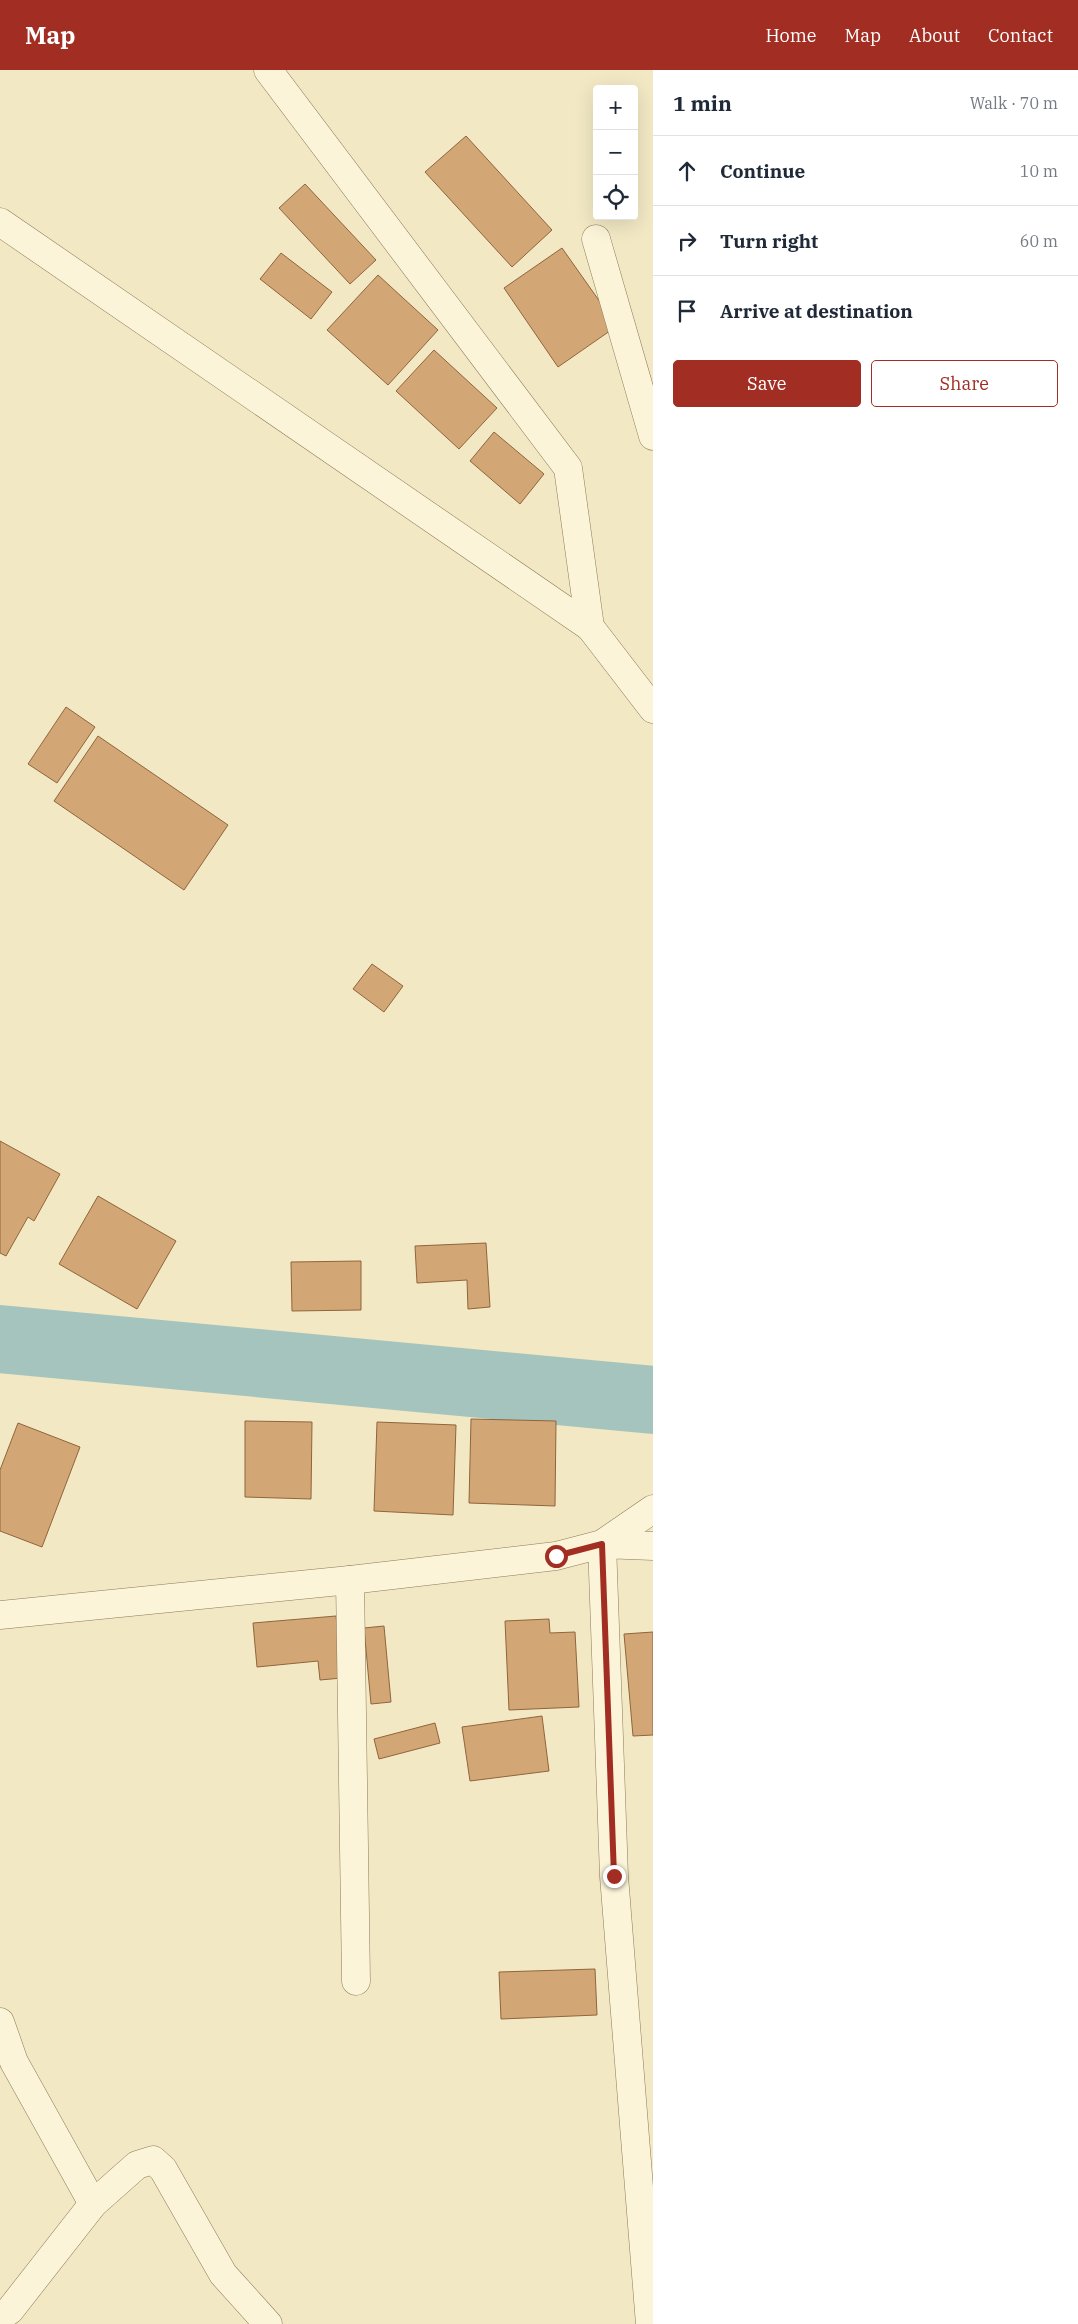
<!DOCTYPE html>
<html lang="en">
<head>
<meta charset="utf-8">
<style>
	:root { --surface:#fff; --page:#f6f6f7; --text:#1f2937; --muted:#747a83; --line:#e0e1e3; --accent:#a22e23 }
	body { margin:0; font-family:"IBM Plex Serif",serif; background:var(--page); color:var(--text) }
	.controls { position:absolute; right:15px; top:15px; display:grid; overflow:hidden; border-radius:5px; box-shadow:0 5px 20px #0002 }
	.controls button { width:45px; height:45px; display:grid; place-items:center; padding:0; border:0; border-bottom:1px solid var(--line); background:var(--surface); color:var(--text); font:25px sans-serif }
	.stop { position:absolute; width:15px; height:15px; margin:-11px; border:4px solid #a22e23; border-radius:50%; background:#fff }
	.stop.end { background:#a22e23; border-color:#fff; box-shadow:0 1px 5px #0008 }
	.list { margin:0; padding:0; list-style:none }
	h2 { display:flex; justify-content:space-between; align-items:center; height:65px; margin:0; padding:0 20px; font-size:21px }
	h2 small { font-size:16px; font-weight:400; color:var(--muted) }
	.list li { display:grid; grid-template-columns:32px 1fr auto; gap:15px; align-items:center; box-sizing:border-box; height:70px; padding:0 20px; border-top:1px solid var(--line) }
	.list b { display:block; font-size:19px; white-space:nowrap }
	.list em { font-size:16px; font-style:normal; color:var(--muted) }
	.actions { display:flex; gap:10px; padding:15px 20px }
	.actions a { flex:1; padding:11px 0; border:1px solid var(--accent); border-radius:5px; text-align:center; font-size:18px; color:var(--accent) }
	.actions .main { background:var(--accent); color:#fff }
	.icon { flex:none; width:28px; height:28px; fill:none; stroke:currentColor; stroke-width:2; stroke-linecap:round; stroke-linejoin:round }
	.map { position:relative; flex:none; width:653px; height:2254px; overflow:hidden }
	header { display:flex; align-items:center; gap:30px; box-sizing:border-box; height:70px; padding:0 25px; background:var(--accent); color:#fff }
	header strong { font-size:24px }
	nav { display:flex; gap:28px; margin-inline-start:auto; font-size:18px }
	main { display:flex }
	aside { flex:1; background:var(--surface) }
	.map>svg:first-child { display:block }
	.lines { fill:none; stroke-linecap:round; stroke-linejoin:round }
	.river { stroke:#a6c4be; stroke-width:68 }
	.building { fill:#d3a676; stroke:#8f653c }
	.minor-casing { stroke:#8e7a58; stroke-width:29 }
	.tertiary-casing { stroke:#8e7a58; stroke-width:29 }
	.minor { stroke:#fbf4d8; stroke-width:28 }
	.tertiary { stroke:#fbf4d8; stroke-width:28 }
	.route { stroke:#a22e23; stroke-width:6 }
</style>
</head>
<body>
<header>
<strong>Map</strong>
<nav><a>Home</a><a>Map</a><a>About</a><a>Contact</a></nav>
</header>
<main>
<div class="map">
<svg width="653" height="2254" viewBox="0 0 653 2254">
	<rect width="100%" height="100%" fill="#f2e8c4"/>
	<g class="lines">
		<path class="river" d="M0 1269 653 1330"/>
	</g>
	<g class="building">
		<path d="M466 66 552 160 512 197 425 102Z"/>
		<path d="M305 114 376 190 350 214 279 138Z"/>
		<path d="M562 178 617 256 558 297 504 218Z"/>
		<path d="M281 183 332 222 311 249 260 209Z"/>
		<path d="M378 205 438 260 388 315 327 260Z"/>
		<path d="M434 280 497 338 459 379 396 321Z"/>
		<path d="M494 362 544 404 520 434 470 391Z"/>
		<path d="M66 637 95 657 57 713 28 694Z"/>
		<path d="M98 666 228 755 184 820 54 731Z"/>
		<path d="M372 894 403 916 384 942 353 919Z"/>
		<path d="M0 1071 60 1104 34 1151 28 1147 6 1186 0 1183Z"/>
		<path d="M98 1126 176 1171 137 1239 59 1194Z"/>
		<path d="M486 1173 490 1237 468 1239 467 1210 417 1213 415 1176Z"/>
		<path d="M361 1191V1240L292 1241 291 1192Z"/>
		<path d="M471 1349 556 1351 555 1436 469 1433Z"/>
		<path d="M245 1351 312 1352 311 1429 245 1427Z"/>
		<path d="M377 1352 456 1355 453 1445 374 1441Z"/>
		<path d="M18 1353 80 1377 42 1477 0 1461V1400Z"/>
		<path d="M336 1546 342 1608 320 1610 318 1591 257 1597 253 1553Z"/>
		<path d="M549 1549 550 1563 575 1562 579 1637 509 1640 505 1551Z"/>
		<path d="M384 1556 391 1632 371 1634 364 1558Z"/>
		<path d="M653 1562V1665L633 1666 624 1564Z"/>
		<path d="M542 1646 549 1701 470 1711 462 1657Z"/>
		<path d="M435 1653 440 1673 379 1689 374 1669Z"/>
		<path d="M595 1899 597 1945 501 1949 499 1902Z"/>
	</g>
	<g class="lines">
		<g class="minor-casing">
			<g id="minor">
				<path d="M268 0 568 398 590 557 653 639"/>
				<path d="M0 152 590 557"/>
				<path d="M596 169 653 366"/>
				<path d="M350 1510 356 1911"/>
				<path d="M0 1952 14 1992 93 2134"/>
				<path d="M0 2247 10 2240 93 2134 137 2095 153 2090 163 2099 223 2204 268 2254"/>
				<path d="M650 2254 614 1806 602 1474 653 1476"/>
			</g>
		</g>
		<g class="tertiary-casing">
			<path id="tertiary" d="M0 1545 350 1510 556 1486 602 1474 653 1439"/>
		</g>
		<use href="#minor" class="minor"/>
		<use href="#tertiary" class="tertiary"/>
	</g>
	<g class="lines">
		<path class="route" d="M556 1486 602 1474 614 1806"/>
	</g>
</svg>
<div class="controls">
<button>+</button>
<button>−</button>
<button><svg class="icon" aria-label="locate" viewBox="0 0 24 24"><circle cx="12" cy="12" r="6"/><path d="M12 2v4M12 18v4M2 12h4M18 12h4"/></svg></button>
</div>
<div class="stop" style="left:556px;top:1486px"></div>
<div class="stop end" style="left:614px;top:1806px"></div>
</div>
<aside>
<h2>1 min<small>Walk · 70 m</small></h2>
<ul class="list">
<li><svg class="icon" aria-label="ahead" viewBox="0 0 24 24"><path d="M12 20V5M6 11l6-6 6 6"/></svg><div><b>Continue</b></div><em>10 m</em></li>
<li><svg class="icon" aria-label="right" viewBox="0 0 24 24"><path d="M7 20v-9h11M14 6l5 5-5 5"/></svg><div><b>Turn right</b></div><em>60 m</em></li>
<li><svg class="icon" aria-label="arrive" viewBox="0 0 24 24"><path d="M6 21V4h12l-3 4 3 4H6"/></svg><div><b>Arrive at destination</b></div></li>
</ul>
<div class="actions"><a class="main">Save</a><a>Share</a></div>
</aside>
</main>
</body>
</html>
